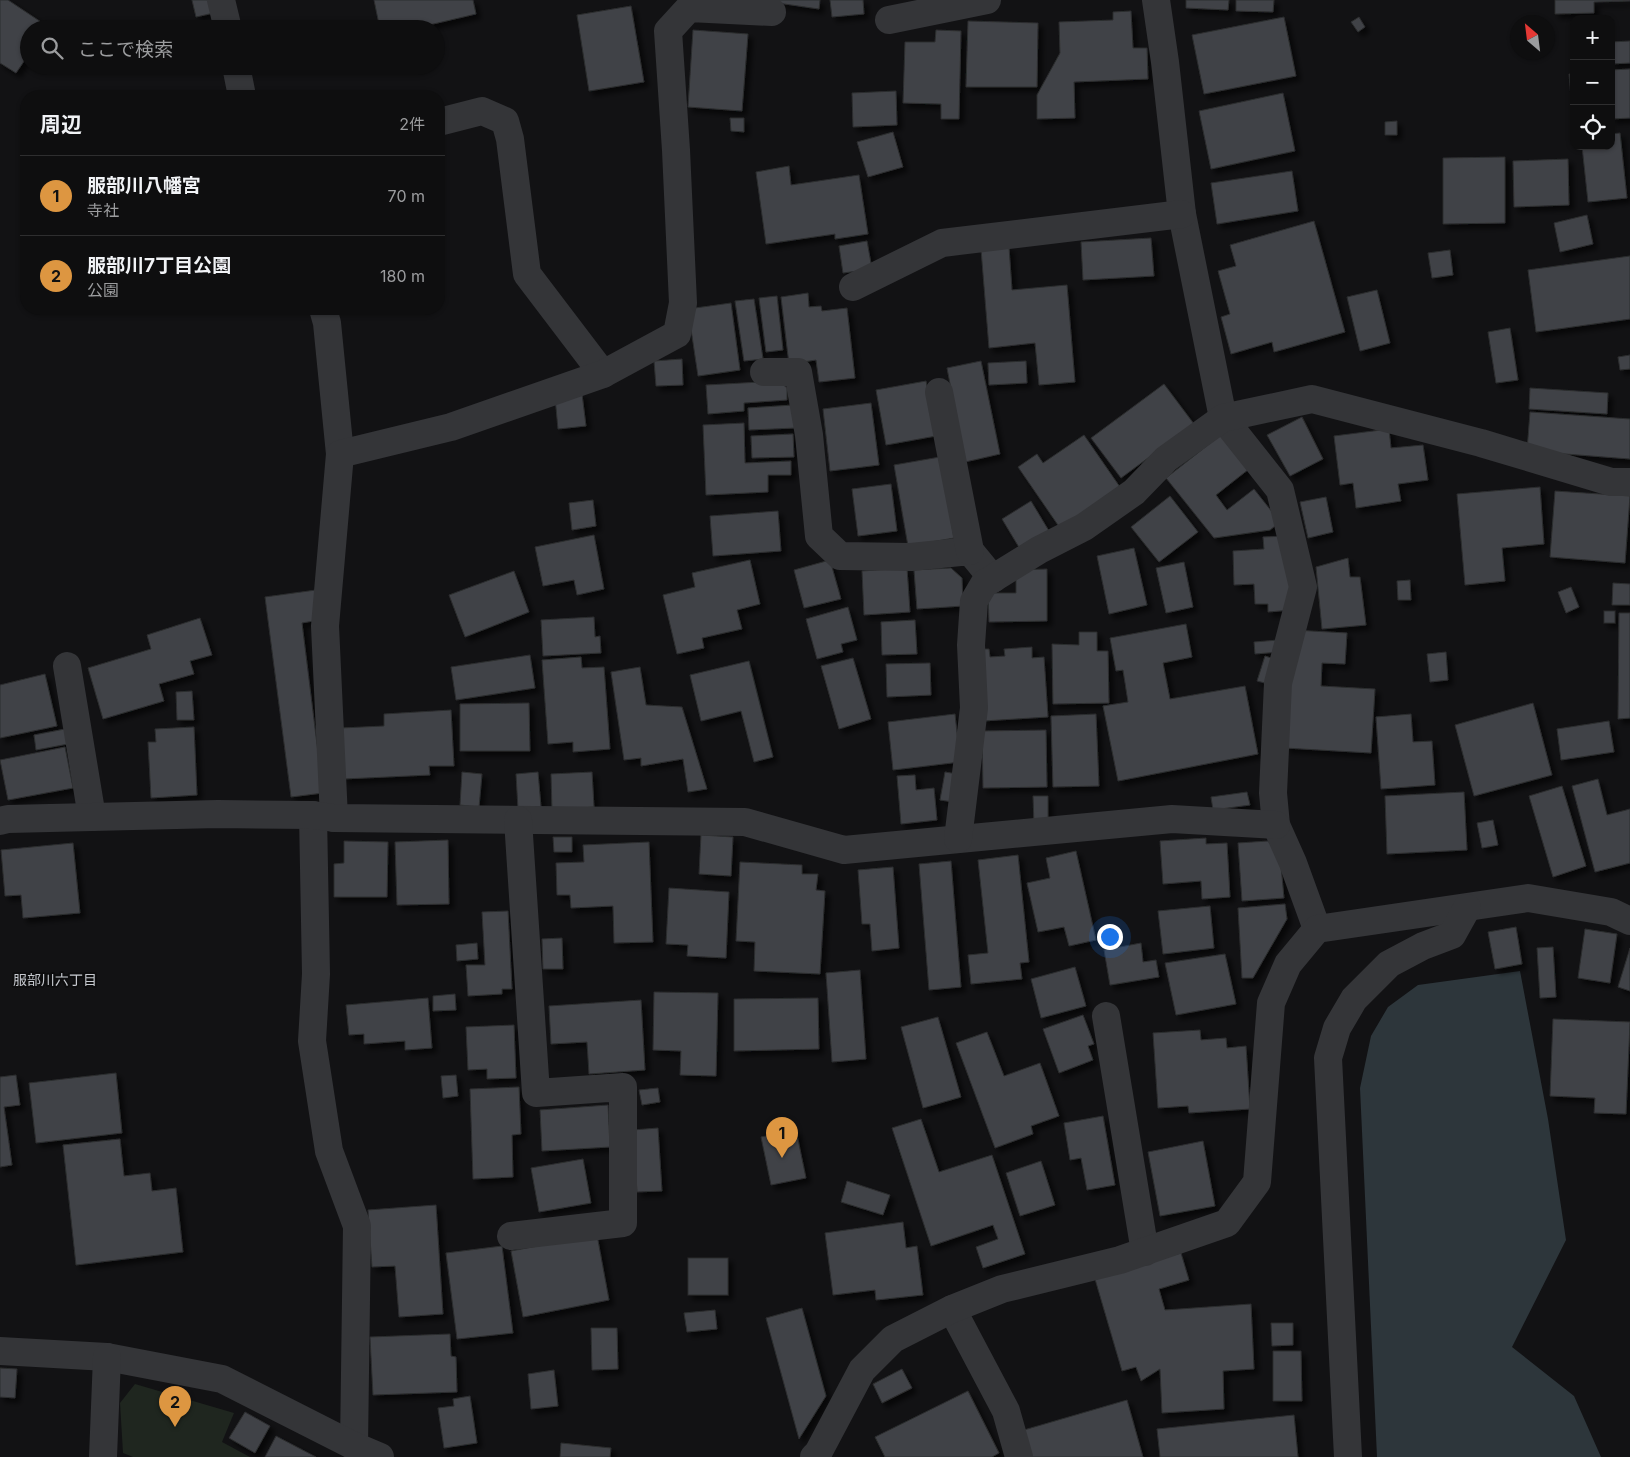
<!DOCTYPE html>
<html lang="ja">
<head>
<meta charset="utf-8">
<style>
	:root { --surface:#0e0e0f; --page:#171718; --text:#f1f3f6; --muted:#9b9c9e; --line:#2e2e2f; --accent:#dd9641 }
	body { margin:0; font-family:Inter,"Noto Sans JP",sans-serif; background:var(--page); color:var(--text) }
	.controls { position:absolute; right:15px; top:15px; display:grid; overflow:hidden; border-radius:10px; box-shadow:0 1px 4px #0004 }
	.controls button { width:45px; height:45px; display:grid; place-items:center; padding:0; border:0; border-bottom:1px solid var(--line); background:var(--surface); color:var(--text); font:25px sans-serif }
	.compass { position:absolute; left:1510px; top:15px; width:45px; height:45px; border-radius:50%; background:var(--surface); box-shadow:0 1px 4px #0004; rotate:332deg }
	.you { position:absolute; left:1109px; top:936px; width:18px; height:18px; margin:-12px; border:4px solid #fff; border-radius:50%; background:#1a73e8; box-shadow:0 0 0 8px #1a73e833 }
	.badge { display:grid; place-items:center; width:32px; height:32px; border-radius:50%; background:var(--accent); color:#111; font-size:16px; font-weight:700 }
	.pin { position:absolute; translate:-50% -41px; filter:drop-shadow(0 1px 2px #0008) }
	.pin::after { content:''; position:absolute; top:26px; width:18px; height:15px; background:inherit; clip-path:polygon(0 0,100% 0,50% 100%) }
	.list { margin:0; padding:0; list-style:none }
	h2 { display:flex; justify-content:space-between; align-items:center; height:65px; margin:0; padding:0 20px; font-size:21px }
	h2 small { font-size:16px; font-weight:400; color:var(--muted) }
	.list li { display:grid; grid-template-columns:32px 1fr auto; gap:15px; align-items:center; box-sizing:border-box; height:80px; padding:0 20px; border-top:1px solid var(--line) }
	.list b { display:block; font-size:19px; white-space:nowrap }
	.list p { margin:0; font-size:16px; white-space:nowrap; color:var(--muted) }
	.list em { font-size:16px; font-style:normal; color:var(--muted) }
	.icon { flex:none; width:28px; height:28px; fill:none; stroke:currentColor; stroke-width:2; stroke-linecap:round; stroke-linejoin:round }
	.map { position:relative; flex:none; width:1630px; height:1457px; overflow:hidden }
	.search { position:absolute; background:var(--surface); box-shadow:0 1px 4px #0004; left:20px; top:20px; width:425px; height:55px; display:flex; align-items:center; gap:12px; box-sizing:border-box; padding:0 18px; border-radius:28px; color:var(--muted); font-size:19px }
	.panel { position:absolute; background:var(--surface); box-shadow:0 1px 4px #0004; left:20px; top:90px; width:425px; height:225px; border-radius:20px }
	.map>svg:first-child { display:block }
	.green { fill:#1f261f }
	.water { fill:#2d363b }
	.building { fill:#414346; stroke:#2c2d2f; filter:url(#shadow) }
	.lines { fill:none; stroke-linecap:round; stroke-linejoin:round }
	.minor { stroke:#343538; stroke-width:28 }
	.labels { text-anchor:middle; dominant-baseline:central; stroke-width:4; stroke-linejoin:round; paint-order:stroke }
	.neighbourhood-label { font-size:14px; fill:#c6c9cf; stroke:#0d0d0e }
</style>
</head>
<body>
<div class="map">
<svg width="1630" height="1457" viewBox="0 0 1630 1457">
	<defs>
		<filter id="shadow"><feDropShadow dx="4.5" dy="4.5" stdDeviation="2.5" flood-color="#0009"/></filter>
	</defs>
	<rect width="100%" height="100%" fill="#121214"/>
	<path class="green" d="M135 1384 234 1413 222 1442 250 1457H133L123 1453 120 1403Z"/>
	<path class="water" d="M1520 971 1548 1119 1566 1240 1512 1347 1574 1396 1601 1457H1377L1360 1088 1371 1036 1388 1007 1418 985Z"/>
	<g class="building">
		<path d="M0 0H8L47 26 46 29H29V54L16 73 0 63Z"/>
		<path d="M192 0H215L218 12 196 17Z"/>
		<path d="M374 0H473L476 14 412 29H380Z"/>
		<path d="M757 0H820L819 9Z"/>
		<path d="M830 0H863L864 14 832 17Z"/>
		<path d="M1186 0H1229L1228 10 1186 8Z"/>
		<path d="M1236 0H1274L1273 12 1236 11Z"/>
		<path d="M1555 0H1630V1L1594 2V13L1555 14Z"/>
		<path d="M631 6 644 82 589 91 577 15Z"/>
		<path d="M1131 11 1133 48H1147L1148 79 1074 82 1075 118 1037 119V95L1060 53 1059 22 1113 20V12Z"/>
		<path d="M1284 17 1296 76 1204 94 1192 35Z"/>
		<path d="M1359 17 1365 27 1358 32 1351 22Z"/>
		<path d="M968 21 1038 23 1037 87H966Z"/>
		<path d="M693 30 748 34 742 111 688 107Z"/>
		<path d="M936 30 961 31 959 119H941V104L903 103 905 42H935Z"/>
		<path d="M1630 41V63L1611 64V42Z"/>
		<path d="M1630 69V118L1611 119V70Z"/>
		<path d="M1569 74H1574V123H1573Z"/>
		<path d="M896 91 897 125 853 127 852 93Z"/>
		<path d="M1283 93 1295 151 1211 169 1199 111Z"/>
		<path d="M730 118H744V132L731 131Z"/>
		<path d="M1397 121V135H1385V122Z"/>
		<path d="M893 132 903 167 868 177 857 142Z"/>
		<path d="M1620 133 1627 198 1588 202 1582 146H1611V134Z"/>
		<path d="M1505 157V223L1443 224V158Z"/>
		<path d="M1568 159 1569 205 1514 207 1513 161Z"/>
		<path d="M789 166 791 185 859 175 868 234 835 239V234L766 244 756 172Z"/>
		<path d="M1292 171 1298 211 1217 224 1211 183Z"/>
		<path d="M1587 215 1593 244 1560 252 1554 223Z"/>
		<path d="M1314 221 1345 332 1274 352 1272 342 1231 354 1221 317 1230 314 1218 271 1236 266 1230 245Z"/>
		<path d="M1151 238 1154 276 1083 280 1081 242Z"/>
		<path d="M867 241 872 269 843 273 839 246Z"/>
		<path d="M1009 247 1012 290 1067 285 1075 382 1039 385 1035 343 989 348 981 249Z"/>
		<path d="M1450 250 1453 275 1432 278 1428 253Z"/>
		<path d="M1630 256V319L1536 332 1528 270Z"/>
		<path d="M1377 290 1390 343 1360 351 1347 297Z"/>
		<path d="M808 293 809 307 821 306 822 311 847 308 855 378 819 382 816 360 789 364 781 297Z"/>
		<path d="M777 296 783 350 766 352 759 298Z"/>
		<path d="M754 299 763 359 744 361 735 301Z"/>
		<path d="M731 303 740 370 698 376 688 309Z"/>
		<path d="M1510 328 1518 380 1496 383 1488 332Z"/>
		<path d="M1630 355V369L1620 370 1618 357Z"/>
		<path d="M682 359 683 385 656 386 654 361Z"/>
		<path d="M981 361 1000 454 965 462 947 368Z"/>
		<path d="M1026 361 1027 383 989 385 988 363Z"/>
		<path d="M779 381 787 388V400L744 403V411L708 414 706 385Z"/>
		<path d="M926 381 936 436 886 445 876 390Z"/>
		<path d="M1164 384 1194 424 1121 478 1091 438Z"/>
		<path d="M1530 388 1608 393 1607 414 1529 409Z"/>
		<path d="M582 394 586 426 558 429 555 397Z"/>
		<path d="M871 403 879 465 830 471 823 409Z"/>
		<path d="M793 405 795 428 749 430 748 408Z"/>
		<path d="M1530 412 1630 419V459L1527 451Z"/>
		<path d="M1302 417 1323 459 1290 476 1267 435Z"/>
		<path d="M744 423 745 463 791 461V475H768V492L706 495 703 425Z"/>
		<path d="M1389 429 1391 448 1423 445 1428 480 1398 484 1401 501 1356 508 1353 483 1340 485 1334 436Z"/>
		<path d="M793 434 794 457 752 458 751 436Z"/>
		<path d="M1222 434 1249 469 1216 495 1227 510 1254 489 1280 522 1270 530 1214 538 1166 478Z"/>
		<path d="M1084 435 1120 487 1060 528 1018 467 1037 454 1043 463Z"/>
		<path d="M940 457 954 538 908 546 894 465Z"/>
		<path d="M891 484 897 531 858 536 852 489Z"/>
		<path d="M1540 487 1544 544 1502 548 1505 581 1465 585 1457 494Z"/>
		<path d="M1555 491 1630 496 1625 563 1550 557Z"/>
		<path d="M1170 496 1198 532 1159 562 1131 527Z"/>
		<path d="M1326 497 1333 532 1308 538 1300 502Z"/>
		<path d="M593 500 596 526 572 530 569 503Z"/>
		<path d="M1031 501 1049 531 1020 549 1002 519Z"/>
		<path d="M778 511 781 551 713 556 710 516Z"/>
		<path d="M594 535 604 589 577 595 574 580 543 586 535 547Z"/>
		<path d="M1287 536 1291 610 1268 612V604H1255L1254 584 1234 585 1233 551 1264 549 1263 537Z"/>
		<path d="M1134 548 1147 605 1109 614 1097 556Z"/>
		<path d="M1348 558 1350 577H1360L1366 625 1322 629 1316 567Z"/>
		<path d="M750 560 760 604 737 610 742 629 702 638 704 648 677 654 663 595 695 587 692 573Z"/>
		<path d="M830 560 841 599 804 608 794 570Z"/>
		<path d="M1184 562 1193 607 1166 613 1156 568Z"/>
		<path d="M907 568 910 612 864 615 862 571Z"/>
		<path d="M951 568 962 578 963 606 917 609 914 570Z"/>
		<path d="M1047 569V621L989 622 988 593H1016V570Z"/>
		<path d="M514 571 529 612 465 637 449 595Z"/>
		<path d="M1410 580 1411 600H1398L1397 581Z"/>
		<path d="M1613 583 1630 584V605H1612Z"/>
		<path d="M1571 587 1579 607 1566 613 1558 592Z"/>
		<path d="M316 590 319 620 302 623 323 793 291 797 265 597Z"/>
		<path d="M848 607 857 640 841 644 843 652 817 659 806 619Z"/>
		<rect x="1604" y="611" width="11" height="12"/>
		<path d="M1619 613H1630V718L1618 719Z"/>
		<path d="M594 617 595 637 600 636 601 653 543 656 541 620Z"/>
		<path d="M200 618 212 655 190 661 194 674 159 684 164 701 103 719 88 668 151 649 147 635Z"/>
		<path d="M915 620 917 654 882 655 881 622Z"/>
		<path d="M1186 624 1192 657 1163 663 1170 699 1245 686 1258 754 1118 781 1103 706 1128 702 1123 670 1116 671 1110 638Z"/>
		<path d="M1293 630 1347 633 1345 664 1322 663 1321 686 1375 689 1371 753 1285 748Z"/>
		<path d="M1079 632H1097V651H1108L1109 703 1053 704 1052 644 1079 645Z"/>
		<path d="M1278 640 1279 652 1255 654 1254 642Z"/>
		<path d="M1032 647V658L1044 657 1048 717 983 721 978 649H989L990 657 1005 656 1004 649Z"/>
		<path d="M1446 652 1448 680 1430 682 1427 654Z"/>
		<path d="M530 655 535 688 456 700 451 667Z"/>
		<path d="M1265 656 1277 660 1269 684 1257 681Z"/>
		<path d="M581 657 582 668 604 667 610 749 573 752V742L548 744 542 660Z"/>
		<path d="M853 658 871 719 839 729 821 666Z"/>
		<path d="M749 661 773 757 754 762 741 711 701 721 690 675Z"/>
		<path d="M930 663 931 695 887 697 886 664Z"/>
		<path d="M640 667 646 705 682 707 707 789 688 792 683 759 641 766V758L624 760 611 672Z"/>
		<path d="M45 674 57 726 0 738V685Z"/>
		<path d="M192 691 194 720H177L176 692Z"/>
		<path d="M529 703 530 751H460V704Z"/>
		<path d="M1533 703 1552 775 1474 796 1455 725Z"/>
		<path d="M451 710 454 766H429L430 775 343 779 341 728 384 726V714Z"/>
		<path d="M955 714 960 762 893 770 888 722Z"/>
		<path d="M1096 714 1099 786 1053 787 1051 716Z"/>
		<path d="M1411 714 1413 742 1432 741 1435 785 1381 789 1376 717Z"/>
		<path d="M1609 721 1614 752 1561 760 1557 729Z"/>
		<path d="M194 727 197 795 151 798 148 742H156L155 729Z"/>
		<path d="M65 729 68 744 36 750 34 735Z"/>
		<path d="M1046 730 1047 787 983 788 982 731Z"/>
		<path d="M65 747 73 788 8 800 0 760Z"/>
		<path d="M462 772 482 774 479 807 460 805Z"/>
		<path d="M538 772 541 807 518 809 516 774Z"/>
		<path d="M592 772 594 807 552 810 551 774Z"/>
		<path d="M945 772 957 774 953 802 940 800Z"/>
		<path d="M915 775 916 790 934 788 937 820 901 824 897 776Z"/>
		<path d="M1598 779 1607 815 1630 809V863L1595 872 1572 786Z"/>
		<path d="M1562 786 1586 866 1553 877 1529 796Z"/>
		<path d="M1247 792 1250 805 1213 810 1211 797Z"/>
		<path d="M1464 792 1467 850 1387 854 1385 796Z"/>
		<path d="M1033 796H1048V825H1034Z"/>
		<path d="M1493 820 1498 845 1482 848 1477 823Z"/>
		<path d="M701 835 733 837 731 876 699 874Z"/>
		<path d="M553 837H572V852H554Z"/>
		<path d="M1206 838V844L1227 843 1230 897 1202 899 1201 881 1163 884 1160 841Z"/>
		<path d="M448 840 449 904 397 905 395 842Z"/>
		<path d="M344 841 388 842 387 897H334V864L344 863Z"/>
		<path d="M1268 841 1280 856 1284 898 1242 901 1238 843Z"/>
		<path d="M649 842 653 942 614 943 613 906 571 908 570 895H557L556 863 584 862 583 845Z"/>
		<path d="M73 843 80 913 23 918 21 895 5 896 1 850Z"/>
		<path d="M1076 851 1096 940 1069 946 1064 927 1038 932 1027 883 1050 878 1046 858Z"/>
		<path d="M1018 855 1029 962 1020 963 1022 979 971 984 968 955 988 953 978 860Z"/>
		<path d="M951 861 961 987 929 990 919 864Z"/>
		<path d="M740 862 802 865V874H818L816 890 825 891 820 974 754 971 755 942 736 941Z"/>
		<path d="M893 867 899 948 872 951 870 924H862L858 870Z"/>
		<path d="M669 888 729 892 726 958 687 956 688 945 666 944Z"/>
		<path d="M1285 904 1287 919 1253 978H1242L1238 908Z"/>
		<path d="M1210 906 1214 948 1163 954 1158 911Z"/>
		<path d="M508 911 512 989H502V994L468 996 466 965H485L482 912Z"/>
		<path d="M1516 927 1522 964 1495 969 1488 932Z"/>
		<path d="M1585 929 1617 934 1610 983 1578 978Z"/>
		<path d="M562 938 563 969H543L542 939Z"/>
		<path d="M477 943 478 959 457 961 456 945Z"/>
		<path d="M1141 943 1143 962 1156 960 1159 977 1110 985 1104 950Z"/>
		<path d="M1553 947 1556 997 1540 998 1537 948Z"/>
		<path d="M1630 948V991L1618 987Z"/>
		<path d="M1225 954 1236 1004 1176 1015 1165 963Z"/>
		<path d="M1075 967 1086 1006 1041 1018 1031 979Z"/>
		<path d="M860 970 866 1059 832 1062 826 973Z"/>
		<path d="M654 992 718 993 716 1076 680 1075 681 1051 653 1050Z"/>
		<path d="M455 994 456 1010 433 1011V996Z"/>
		<path d="M428 998 432 1048 405 1050V1041L364 1044V1034L349 1035 346 1005Z"/>
		<path d="M818 998 819 1049 734 1051V999Z"/>
		<path d="M641 1000 645 1070 589 1074 587 1042 551 1044 549 1006Z"/>
		<path d="M1083 1015 1094 1044 1088 1046 1093 1060 1059 1073 1043 1029Z"/>
		<path d="M938 1017 961 1097 923 1108 901 1027Z"/>
		<path d="M1553 1019 1630 1022 1626 1114 1594 1113 1595 1098 1550 1096Z"/>
		<path d="M514 1025 516 1078 487 1079V1069L468 1070 466 1027Z"/>
		<path d="M1200 1030 1201 1040 1226 1038 1227 1048 1246 1046 1250 1109 1189 1113 1188 1106 1158 1108 1153 1033Z"/>
		<path d="M987 1032 1004 1076 1040 1063 1059 1116 1031 1126 1033 1134 995 1148 956 1043Z"/>
		<path d="M116 1073 122 1133 36 1143 29 1083Z"/>
		<path d="M16 1075 20 1105 4 1107 12 1165 0 1167V1077Z"/>
		<path d="M456 1075 458 1096 443 1098 441 1076Z"/>
		<path d="M519 1087 521 1134 512 1135 513 1177 473 1179 470 1089Z"/>
		<path d="M658 1088 660 1102 642 1105 639 1090Z"/>
		<path d="M608 1105 610 1147 542 1151 540 1110Z"/>
		<path d="M1103 1116 1115 1185 1087 1190 1081 1158 1070 1160 1064 1123Z"/>
		<path d="M921 1119 939 1172 992 1155 1025 1254 983 1268 976 1247 998 1239 993 1225 931 1246 892 1128Z"/>
		<path d="M658 1128 662 1191 637 1192 633 1130Z"/>
		<path d="M796 1130 806 1178 771 1185 761 1137Z"/>
		<path d="M120 1139 124 1176 150 1173 152 1191 176 1188 183 1252 76 1265 63 1145Z"/>
		<path d="M1203 1141 1215 1206 1160 1216 1148 1152Z"/>
		<path d="M583 1159 591 1203 539 1212 531 1168Z"/>
		<path d="M1041 1161 1055 1205 1020 1216 1006 1173Z"/>
		<path d="M847 1181 890 1195 883 1215 841 1202Z"/>
		<path d="M436 1205 443 1314 399 1317 395 1266 372 1267 368 1210Z"/>
		<path d="M903 1222 906 1248 917 1246 923 1295 876 1300 875 1290 833 1295 825 1233Z"/>
		<path d="M597 1235 609 1300 523 1317 511 1251Z"/>
		<path d="M502 1246 513 1333 457 1339 446 1253Z"/>
		<path d="M1181 1253 1189 1280 1159 1289 1165 1310 1251 1304 1254 1369 1223 1371 1224 1409 1162 1413 1160 1369 1141 1381 1136 1367 1122 1371 1095 1279Z"/>
		<rect x="688" y="1258" width="40" height="37"/>
		<path d="M802 1308 826 1396 799 1439 766 1318Z"/>
		<path d="M715 1310 717 1329 687 1332 684 1313Z"/>
		<path d="M1271 1323H1293V1345L1272 1346Z"/>
		<path d="M591 1328H617L618 1369 592 1370Z"/>
		<path d="M450 1334 451 1356 456 1357 457 1392 373 1395 370 1337Z"/>
		<path d="M1273 1351H1301L1302 1401H1273Z"/>
		<path d="M0 1368 17 1369 15 1398 0 1397Z"/>
		<path d="M902 1369 912 1388 882 1403 873 1384Z"/>
		<path d="M554 1370 558 1406 531 1409 528 1374Z"/>
		<path d="M968 1391 999 1453 992 1457H885L875 1437Z"/>
		<path d="M470 1396 477 1443 444 1448 438 1408 454 1406 453 1399Z"/>
		<path d="M1127 1400 1143 1457H1031L1024 1430Z"/>
		<path d="M245 1412 270 1426 255 1453 229 1438Z"/>
		<path d="M1294 1415 1298 1457H1160L1157 1429Z"/>
		<path d="M276 1436 316 1457H265Z"/>
		<path d="M561 1443 611 1448 610 1457H560Z"/>
	</g>
	<g class="lines">
		<g class="minor">
			<path d="M221 0 228 29"/>
			<path d="M1156 0 1165 62 1182 214 1223 418 1280 490 1303 587 1278 683 1273 793 1276 825 1293 863 1317 929"/>
			<path d="M889 20 987 0"/>
			<path d="M236 66 242 96"/>
			<path d="M439 122 482 111 505 121 510 139 527 274 603 374"/>
			<path d="M853 287 942 243 1182 214"/>
			<path d="M323 309 327 323 340 454"/>
			<path d="M764 372H798L809 435 819 536 840 556 911 557 970 551 993 579"/>
			<path d="M939 392 970 551"/>
			<path d="M67 666 92 817"/>
			<path d="M313 815 316 974 312 1041 329 1151 357 1226 354 1446"/>
			<path d="M334 818 325 626 340 454 451 427 603 374 677 334 683 303 676 150 668 31 689 8 772 12"/>
			<path d="M0 821 8 819 218 814 313 815 334 818 745 822 844 850 1172 819 1276 825"/>
			<path d="M958 839 974 708 971 645 974 601 984 584 1039 550 1084 527 1134 492 1166 459 1223 418 1312 399 1481 443 1611 482H1630"/>
			<path d="M1106 1016 1145 1252"/>
			<path d="M511 1236 623 1223V1087L536 1093 518 820"/>
			<path d="M952 1309 1006 1411 1019 1457"/>
			<path d="M0 1351 107 1357 222 1379 354 1446 380 1457"/>
			<path d="M103 1457 107 1357"/>
			<path d="M814 1457 818 1453 862 1370 893 1339 952 1309 1002 1289 1120 1260 1227 1223 1257 1182 1271 1003 1288 964 1317 929 1528 898 1611 912 1630 921"/>
			<path d="M1348 1457 1328 1058 1337 1028 1354 999 1389 964 1423 946 1452 935 1467 908"/>
		</g>
	</g>
	<g class="labels">
		<g class="neighbourhood-label">
			<text x="55" y="979">服部川六丁目</text>
		</g>
	</g>
</svg>
<div class="controls">
<button>+</button>
<button>−</button>
<button><svg class="icon" aria-label="locate" viewBox="0 0 24 24"><circle cx="12" cy="12" r="6"/><path d="M12 2v4M12 18v4M2 12h4M18 12h4"/></svg></button>
</div>
<svg class="compass" viewBox="-18 -18 36 36"><path d="M0-13l5 13h-10z" fill="#e53935"/><path d="M0 13l5-13h-10z" fill="#9b9c9e"/></svg>
<div class="you"></div>
<div class="pin badge" style="left:782px;top:1158px">1</div>
<div class="pin badge" style="left:175px;top:1427px">2</div>
<div class="search"><svg class="icon" aria-label="search" viewBox="0 0 24 24"><circle cx="10" cy="10" r="6"/><path d="M15 15l6 6"/></svg>ここで検索</div>
<section class="panel">
<h2>周辺<small>2件</small></h2>
<ul class="list">
<li><span class="badge">1</span><div><b>服部川八幡宮</b><p>寺社</p></div><em>70 m</em></li>
<li><span class="badge">2</span><div><b>服部川7丁目公園</b><p>公園</p></div><em>180 m</em></li>
</ul>
</section>
</div>
</body>
</html>
